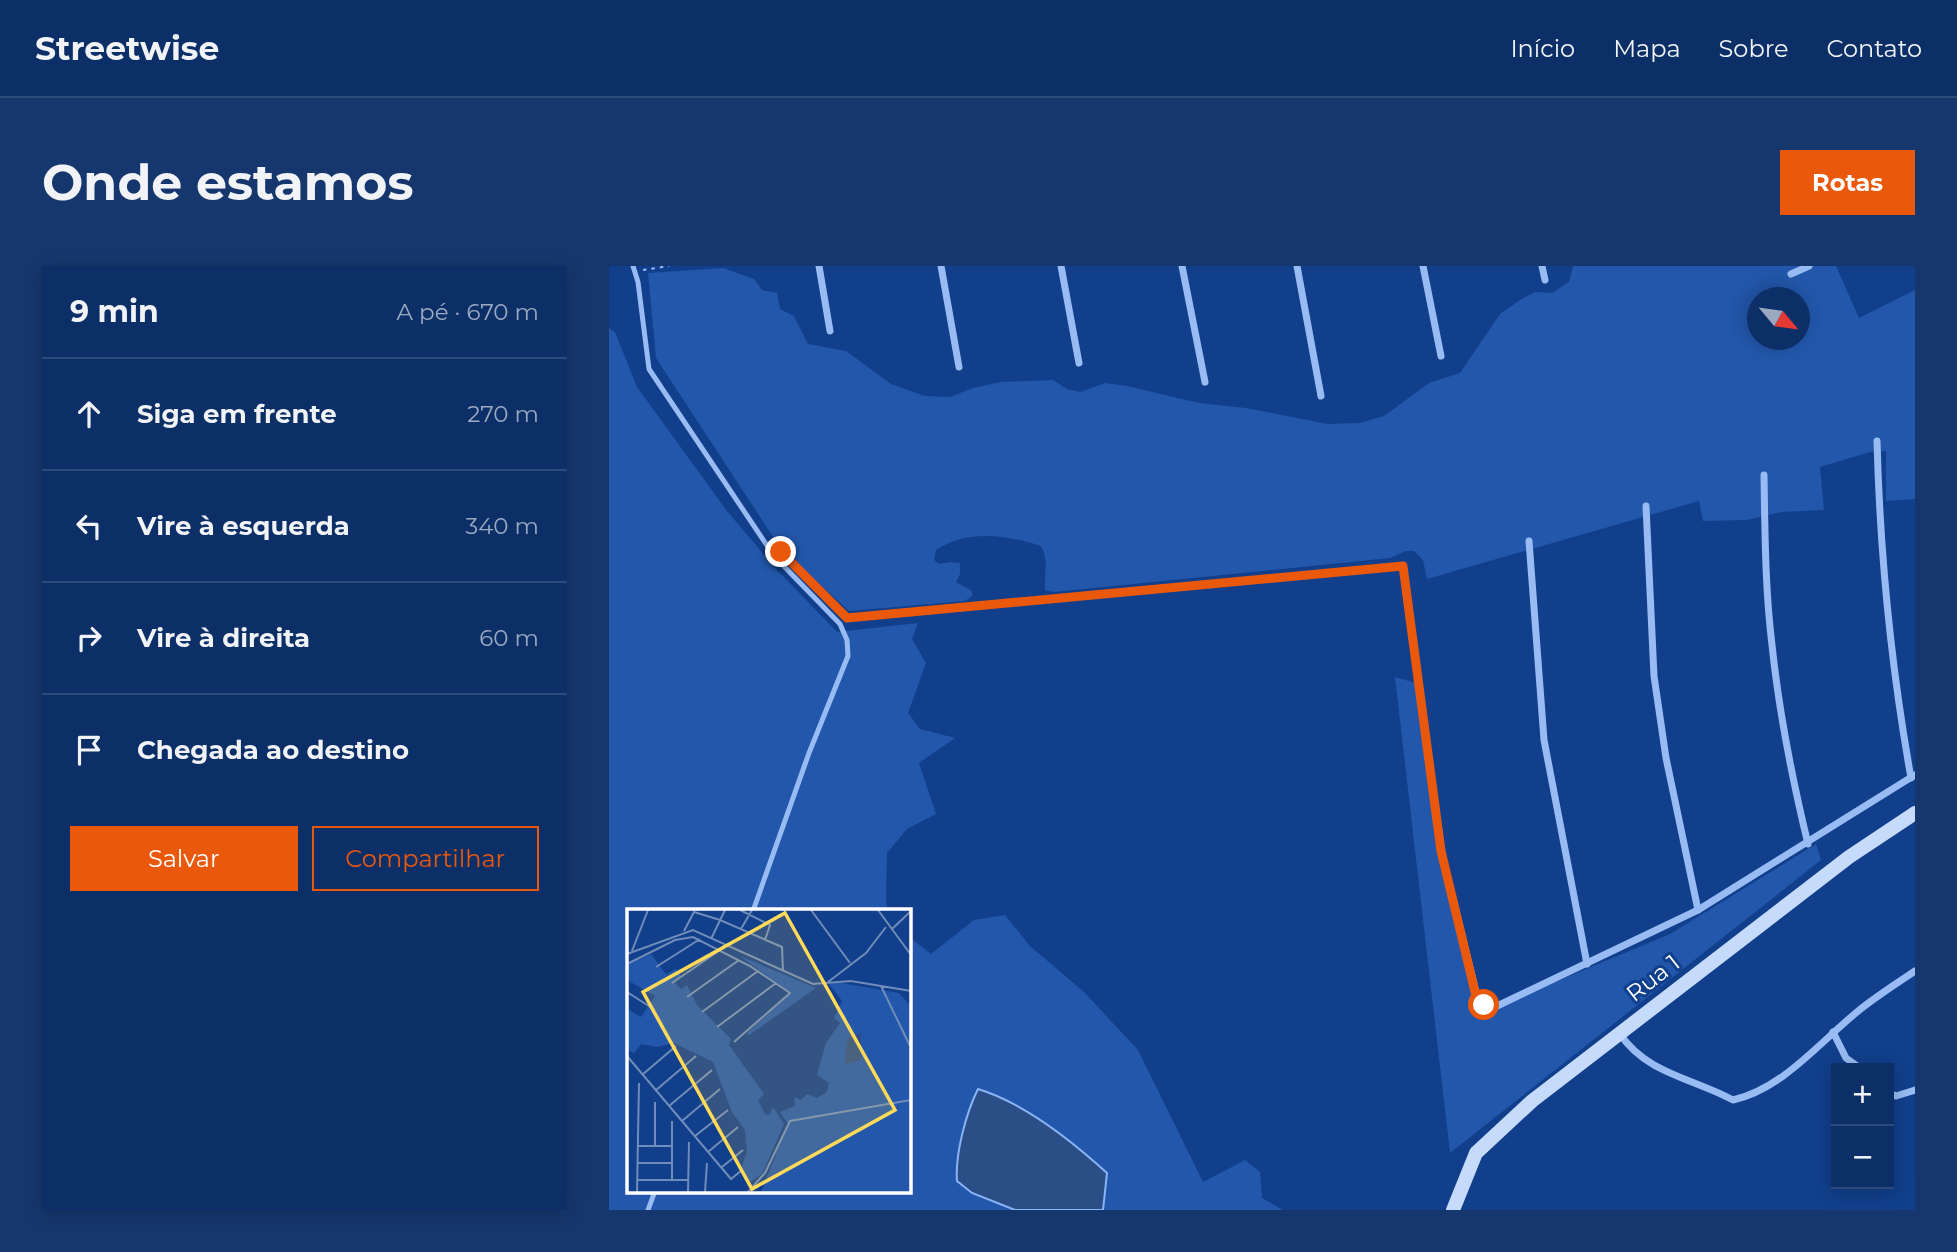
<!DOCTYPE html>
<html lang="pt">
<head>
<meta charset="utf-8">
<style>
	:root { --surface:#0d2f68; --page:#16376e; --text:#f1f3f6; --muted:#9aa9c0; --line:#2d4a7c; --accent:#ea580c }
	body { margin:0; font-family:Montserrat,sans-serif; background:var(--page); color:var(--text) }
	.controls { position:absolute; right:21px; bottom:21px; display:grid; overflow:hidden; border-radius:0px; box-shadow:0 4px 18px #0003 }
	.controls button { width:63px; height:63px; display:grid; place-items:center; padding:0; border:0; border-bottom:2px solid var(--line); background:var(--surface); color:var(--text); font:35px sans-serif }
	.compass { position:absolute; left:1138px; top:21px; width:63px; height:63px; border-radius:50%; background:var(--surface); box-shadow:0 4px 18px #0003; rotate:119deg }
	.stop { position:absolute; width:21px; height:21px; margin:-16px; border:5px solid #ea580c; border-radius:50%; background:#fff }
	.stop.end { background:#ea580c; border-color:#fff; box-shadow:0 2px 7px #0008 }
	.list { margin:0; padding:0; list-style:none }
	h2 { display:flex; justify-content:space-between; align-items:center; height:91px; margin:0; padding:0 28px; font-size:30px }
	h2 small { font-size:23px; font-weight:400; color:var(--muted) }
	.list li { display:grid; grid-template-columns:46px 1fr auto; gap:21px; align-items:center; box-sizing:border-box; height:112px; padding:0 28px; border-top:2px solid var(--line) }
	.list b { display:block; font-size:26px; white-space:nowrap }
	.list em { font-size:23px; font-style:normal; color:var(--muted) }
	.actions { display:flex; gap:14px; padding:21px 28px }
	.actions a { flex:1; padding:16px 0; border:2px solid var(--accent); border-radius:0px; text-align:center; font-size:24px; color:var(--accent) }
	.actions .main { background:var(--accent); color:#fff }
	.icon { flex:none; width:38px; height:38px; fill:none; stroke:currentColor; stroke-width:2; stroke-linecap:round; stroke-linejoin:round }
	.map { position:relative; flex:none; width:1306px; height:944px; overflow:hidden; border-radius:0px }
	header { display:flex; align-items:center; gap:42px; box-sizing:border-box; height:98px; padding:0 35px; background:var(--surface); border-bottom:2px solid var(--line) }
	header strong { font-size:33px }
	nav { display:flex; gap:38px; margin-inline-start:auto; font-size:24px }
	.intro { display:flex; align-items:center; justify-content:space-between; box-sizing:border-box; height:168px; padding:0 42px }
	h1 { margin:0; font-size:49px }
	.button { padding:18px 32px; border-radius:0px; background:var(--accent); color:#fff; font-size:24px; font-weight:700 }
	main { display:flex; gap:42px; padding:0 42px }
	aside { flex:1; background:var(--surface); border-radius:0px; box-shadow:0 4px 18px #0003 }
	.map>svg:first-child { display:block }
	.green { fill:#2257ab; fill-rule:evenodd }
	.water { fill:#2c4e87; stroke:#89b4f5; stroke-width:2 }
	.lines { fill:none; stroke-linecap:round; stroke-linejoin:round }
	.path { stroke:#97bbf2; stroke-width:2; stroke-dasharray:3.5 5; stroke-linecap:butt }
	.lane { stroke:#97bbf2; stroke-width:5 }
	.street { stroke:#97bbf2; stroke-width:7 }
	.secondary { stroke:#c6dafc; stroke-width:14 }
	.route { stroke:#ea580c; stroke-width:9 }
	.labels { text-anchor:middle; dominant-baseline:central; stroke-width:6; stroke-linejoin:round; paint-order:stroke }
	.street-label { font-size:23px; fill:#fff; stroke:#113f8b }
	.inset-road { fill:none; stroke:#708cb9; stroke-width:2 }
	.view { fill:#ffd958; fill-opacity:0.15; stroke:#ffd958; stroke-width:3.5 }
	.inset-edge { fill:none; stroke:#fff; stroke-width:3.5 }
</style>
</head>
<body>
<header>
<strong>Streetwise</strong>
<nav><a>Início</a><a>Mapa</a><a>Sobre</a><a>Contato</a></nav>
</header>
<div class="intro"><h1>Onde estamos</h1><a class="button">Rotas</a></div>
<main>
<aside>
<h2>9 min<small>A pé · 670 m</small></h2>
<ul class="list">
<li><svg class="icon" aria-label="ahead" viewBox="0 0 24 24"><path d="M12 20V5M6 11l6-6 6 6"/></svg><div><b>Siga em frente</b></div><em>270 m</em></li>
<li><svg class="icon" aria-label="left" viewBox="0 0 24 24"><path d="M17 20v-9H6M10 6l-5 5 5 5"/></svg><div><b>Vire à esquerda</b></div><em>340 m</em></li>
<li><svg class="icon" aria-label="right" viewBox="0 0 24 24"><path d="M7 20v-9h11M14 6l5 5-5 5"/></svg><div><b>Vire à direita</b></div><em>60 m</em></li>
<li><svg class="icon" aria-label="arrive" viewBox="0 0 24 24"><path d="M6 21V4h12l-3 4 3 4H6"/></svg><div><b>Chegada ao destino</b></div></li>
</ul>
<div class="actions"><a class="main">Salvar</a><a>Compartilhar</a></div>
</aside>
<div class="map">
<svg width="1306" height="944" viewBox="0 0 1306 944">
	<rect width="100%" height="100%" fill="#113f8b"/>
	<g class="green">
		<path d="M964 0H1227L1250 52 1306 24V233L1277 235V185L1261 186 1211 201 1215 244 1172 246 1138 254 1094 255 1090 235 818 313 814 294 805 285H797L781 292 445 326 436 324C435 308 440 294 432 280 397 269 359 263 327 284L325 294 330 298 341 296 351 297V308L347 316 363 325V330L356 335 240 345 172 283 47 92 39 7 114 2 145 13 153 24 168 27 171 43 185 50 199 78 237 85 282 118 316 130 341 131 364 122 392 116 444 114 458 123 471 126 496 117 518 120 590 137 637 142 719 158 750 157 775 150 820 117 851 107 891 48 911 34 926 26 943 27 960 16ZM1148 32H1190V74H1148Z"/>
		<path d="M0 62 6 66 28 121 118 245 167 303 228 366 309 357 303 373 317 397 299 447 311 463 346 472 310 497 327 548 298 563 278 587 277 635 279 645H19V925H299V670L322 688 365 654 396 649 421 680 475 726 529 784 594 916 636 894 651 906 653 932 674 944H0Z"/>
		<path d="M786 411 810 418 846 643 867 729 886 741 1061 668 1207 578 1212 594 841 887Z"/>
	</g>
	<path class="water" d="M369 823C415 837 463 875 498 907L494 944H406L363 927 348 915C346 888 357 847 369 823Z"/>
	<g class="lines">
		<g class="path">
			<path d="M34 4 60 0"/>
			<path d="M239 352 794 300 796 310"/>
		</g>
		<g class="lane">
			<path d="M24 0 29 16 40 103 165 290 231 358 238 374 239 390 200 487 144 645"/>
			<path d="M39 944 46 925"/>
		</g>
		<g class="street">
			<path d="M210 0 221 65"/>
			<path d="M332 0 350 101"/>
			<path d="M452 0 470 97"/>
			<path d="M573 0 596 116"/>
			<path d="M688 0 712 130"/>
			<path d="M814 0 832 90"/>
			<path d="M933 0 936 14"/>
			<path d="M1182 8 1200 0"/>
			<path d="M1268 175C1271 288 1282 400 1302 512"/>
			<path d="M1155 209C1156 266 1156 322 1163 379 1170 446 1183 512 1199 578"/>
			<path d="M1037 240 1045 410 1057 492 1089 644"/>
			<path d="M920 275 935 474 978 698"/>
			<path d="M796 318 832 585 868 730 875 739 886 741 1089 644 1306 509"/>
			<path d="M1224 766 1237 792 1251 802"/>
			<path d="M1011 768C1038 808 1084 812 1124 834 1173 823 1210 777 1248 746 1266 731 1287 718 1306 705"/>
			<path d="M1280 827 1287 830 1306 824"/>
		</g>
		<path class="secondary" d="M844 944 867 887 923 835 1240 591 1306 547"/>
	</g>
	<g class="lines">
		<path class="route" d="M172 286 238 352 794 300 832 585 867 730 875 739"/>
	</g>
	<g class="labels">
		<g class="street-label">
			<text transform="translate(1044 712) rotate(-38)">Rua 1</text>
		</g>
	</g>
	<g transform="translate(18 643)">
		<rect width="284" height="284" fill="#113f8b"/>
		<path d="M24 45 39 65 49 60 54 67 48 74 54 80 60 76 70 96 104 130 102 136 137 185 131 191 138 205 142 206 146 198 157 215 135 265 123 273 115 257 120 243 118 221 105 203 86 153 47 134 30 138 14 135 7 144 0 141V100L14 108 28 87 0 71V56ZM113 47 189 79 121 127V123L163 84ZM209 73 272 84 283 96V283H134L161 215 153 203 168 197 167 188 174 191 180 185 190 189 200 183 202 174 190 166 199 134 213 114 207 109 215 92 202 75Z" fill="#2257ab"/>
		<path d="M234 124V151L218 155 220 129Z" fill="#2c4e87"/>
		<path class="inset-road" d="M113 1 143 16 138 31M184 1 223 54M251 1 284 46M114 20 125 1M265 20 284 2M57 22 67 3 93 11 155 38 156 63M84 30 98 1M5 42 21 1M0 45 66 21 186 75 224 72 284 82M0 55 48 31 66 28 123 57 163 84 107 133M29 58 73 30M201 73 239 44 259 18M45 74 93 41M254 77 284 139M0 83 28 101M60 88 112 51M75 103 131 62M90 118 149 74M0 147 104 270 115 261M15 166 49 137M28 182 69 147M42 197 85 161M55 212 93 180M68 227 101 201M28 236V193M11 237H45M81 243 111 218M11 254H45M95 258 116 241M10 271H61M45 271V212M10 283 12 174M61 283 62 233M78 283 80 254M121 283 138 264 163 212 284 191"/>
		<path class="view" d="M158 4 268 201 125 280 16 83Z"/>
		<rect width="284" height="284" class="inset-edge"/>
	</g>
</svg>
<div class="controls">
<button>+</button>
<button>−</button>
</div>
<svg class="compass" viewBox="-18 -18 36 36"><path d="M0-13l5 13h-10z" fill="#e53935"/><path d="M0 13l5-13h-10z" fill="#9aa9c0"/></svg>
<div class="stop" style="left:875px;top:739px"></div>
<div class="stop end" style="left:172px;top:286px"></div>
</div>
</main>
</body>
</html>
